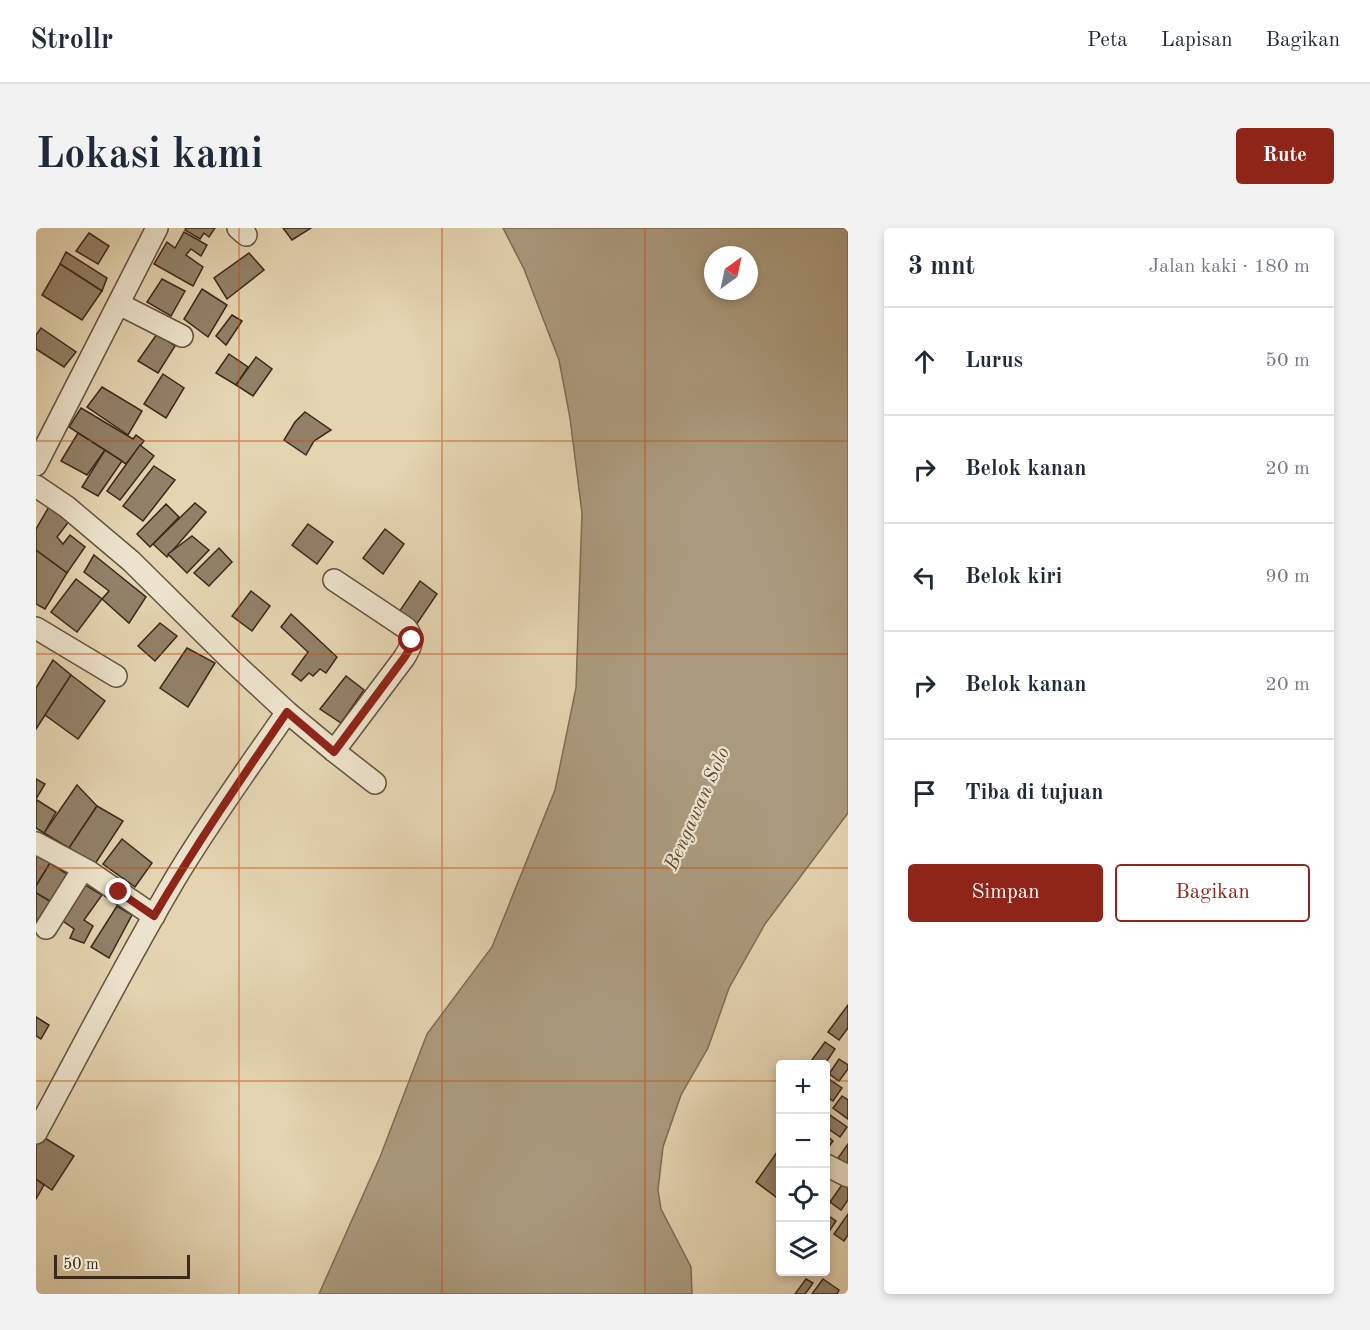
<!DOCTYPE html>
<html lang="id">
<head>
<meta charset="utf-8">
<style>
	:root { --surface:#fff; --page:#f2f2f3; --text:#1f2937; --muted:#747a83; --line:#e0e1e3; --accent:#8f2418 }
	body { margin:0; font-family:"Old Standard TT",serif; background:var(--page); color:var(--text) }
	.controls { position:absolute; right:18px; bottom:18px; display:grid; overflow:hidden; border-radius:6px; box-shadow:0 3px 9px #0003 }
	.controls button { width:54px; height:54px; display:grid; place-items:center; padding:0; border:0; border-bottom:2px solid var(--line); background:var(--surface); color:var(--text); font:30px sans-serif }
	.compass { position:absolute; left:668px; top:18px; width:54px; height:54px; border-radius:50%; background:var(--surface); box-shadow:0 3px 9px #0003; rotate:33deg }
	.scale { position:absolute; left:18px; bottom:15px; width:136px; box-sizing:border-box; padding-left:6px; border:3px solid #3a2819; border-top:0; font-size:16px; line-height:21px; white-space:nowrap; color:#3a2819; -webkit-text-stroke:4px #ede3cc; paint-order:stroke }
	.stop { position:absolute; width:18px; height:18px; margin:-14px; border:4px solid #8f2418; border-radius:50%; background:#fff }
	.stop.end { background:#8f2418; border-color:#fff; box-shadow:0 2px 6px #0008 }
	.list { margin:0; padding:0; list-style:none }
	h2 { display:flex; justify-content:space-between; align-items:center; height:78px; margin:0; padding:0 24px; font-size:26px }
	h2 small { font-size:20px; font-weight:400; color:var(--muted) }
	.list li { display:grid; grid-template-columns:39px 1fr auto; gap:18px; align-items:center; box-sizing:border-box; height:108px; padding:0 24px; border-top:2px solid var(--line) }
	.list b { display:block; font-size:22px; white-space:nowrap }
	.list em { font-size:20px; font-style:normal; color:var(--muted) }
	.actions { display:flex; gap:12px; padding:18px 24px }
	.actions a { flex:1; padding:14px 0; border:2px solid var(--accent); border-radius:6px; text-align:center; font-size:21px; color:var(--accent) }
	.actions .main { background:var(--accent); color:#fff }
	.icon { flex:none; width:33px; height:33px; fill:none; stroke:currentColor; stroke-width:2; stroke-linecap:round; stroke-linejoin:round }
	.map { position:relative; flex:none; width:812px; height:1066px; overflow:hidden; border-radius:6px }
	header { display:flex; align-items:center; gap:36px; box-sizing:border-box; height:84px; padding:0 30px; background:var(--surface); border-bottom:2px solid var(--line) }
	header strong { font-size:28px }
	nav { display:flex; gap:33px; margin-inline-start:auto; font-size:21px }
	.intro { display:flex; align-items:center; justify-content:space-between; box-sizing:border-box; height:144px; padding:0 36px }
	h1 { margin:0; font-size:42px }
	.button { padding:15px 27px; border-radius:6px; background:var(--accent); color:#fff; font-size:21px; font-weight:700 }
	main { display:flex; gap:36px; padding:0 36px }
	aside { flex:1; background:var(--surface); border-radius:6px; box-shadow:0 3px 9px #0003 }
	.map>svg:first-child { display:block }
	.water { fill:#aa9a7d; stroke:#7d6c55; stroke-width:1.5; fill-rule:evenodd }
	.building { fill:#928168; stroke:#3a2819; stroke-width:1.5 }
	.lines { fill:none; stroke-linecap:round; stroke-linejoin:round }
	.minor-casing { stroke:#64533f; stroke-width:24 }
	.minor { stroke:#ede3cc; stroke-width:21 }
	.route { stroke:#8f2418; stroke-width:8 }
	.grid { fill:none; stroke:#c54f0f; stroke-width:1.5; stroke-opacity:0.55 }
	.labels { text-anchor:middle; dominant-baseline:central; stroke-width:4.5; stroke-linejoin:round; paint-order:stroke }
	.water-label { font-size:20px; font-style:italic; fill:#5c4a37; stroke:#ede3cc }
</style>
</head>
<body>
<header>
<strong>Strollr</strong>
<nav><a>Peta</a><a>Lapisan</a><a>Bagikan</a></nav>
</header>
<div class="intro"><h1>Lokasi kami</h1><a class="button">Rute</a></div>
<main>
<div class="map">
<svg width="812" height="1066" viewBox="0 0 812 1066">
	<rect width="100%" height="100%" fill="#e4d4b1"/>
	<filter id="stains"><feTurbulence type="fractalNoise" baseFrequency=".00333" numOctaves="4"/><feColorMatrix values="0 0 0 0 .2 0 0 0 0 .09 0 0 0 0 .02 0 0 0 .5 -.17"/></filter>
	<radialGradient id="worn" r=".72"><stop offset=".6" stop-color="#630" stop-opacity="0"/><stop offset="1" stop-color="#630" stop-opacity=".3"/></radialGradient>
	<path class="water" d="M467 0H812V585L729 696 693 760 672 820 645 867 627 919 622 962 625 981 655 1039 656 1066H283L344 929 391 806 456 719 519 562 540 460 546 285 534 190 523 132 488 41ZM677 27H713V63H677Z"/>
	<g class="building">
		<path d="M150 0H179L173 9 168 5 164 11 149 2Z"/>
		<path d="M247 0H275L256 12Z"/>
		<path d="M148 4 171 17 165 28 155 21 150 27 167 39 157 58 118 36 131 14 139 20Z"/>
		<path d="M53 5 73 18 62 36 40 23Z"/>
		<path d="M30 24 71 50 66 63 24 36Z"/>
		<path d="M213 25 228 42 191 71 178 50Z"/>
		<path d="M24 36 66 63 46 92 6 67Z"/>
		<path d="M126 51 149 63 135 88 111 74Z"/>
		<path d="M166 61 191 77 172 109 148 91Z"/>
		<path d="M196 87 206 93 190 117 180 108Z"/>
		<path d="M5 100 40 124 28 139 0 121V107Z"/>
		<path d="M121 106 139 118 122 145 102 133Z"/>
		<path d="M193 126 212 139 200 157 180 145Z"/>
		<path d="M220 129 236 141 217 168 200 157Z"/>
		<path d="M127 146 148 160 130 190 108 176Z"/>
		<path d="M66 159 106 183 92 207 51 179Z"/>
		<path d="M45 180 97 211 100 207 108 213 90 236 33 199Z"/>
		<path d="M269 184 295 202 278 213 270 227 248 212 259 194Z"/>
		<path d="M42 205 69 222 51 247 25 233Z"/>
		<path d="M104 217 118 228 84 272 71 263Z"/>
		<path d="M69 222 86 233 62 268 46 259Z"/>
		<path d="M118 238 139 252 107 293 87 278Z"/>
		<path d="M159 275 170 284 131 329 117 316Z"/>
		<path d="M130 276 143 289 114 319 101 306Z"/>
		<path d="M14 277 34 292 21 309 27 316 34 307 49 319 31 345 0 322V301Z"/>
		<path d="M272 296 297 314 281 336 256 317Z"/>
		<path d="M349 301 368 316 347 346 327 330Z"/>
		<path d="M156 308 173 322 151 345 132 326Z"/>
		<path d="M183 320 196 334 173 358 158 345Z"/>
		<path d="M0 322 31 345 9 381 0 376Z"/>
		<path d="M58 327 110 369 93 395 66 371 73 363 48 344Z"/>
		<path d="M40 351 66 371 41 404 15 384Z"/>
		<path d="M384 353 401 366 380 397 363 384Z"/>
		<path d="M215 363 234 378 216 403 196 388Z"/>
		<path d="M255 386 301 429 290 445 284 441 277 448 273 445 265 453 256 446 272 424 245 399Z"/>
		<path d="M124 395 141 408 119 433 102 418Z"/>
		<path d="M151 420 179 435 152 479 124 460Z"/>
		<path d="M17 432 35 447 0 501V460Z"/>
		<path d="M35 447 69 473 42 511 9 487Z"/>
		<path d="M310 448 328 462 305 495 284 481Z"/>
		<path d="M0 551 9 556 0 571Z"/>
		<path d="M41 557 61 578 33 620 8 605Z"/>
		<path d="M1 572 20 584 8 605 0 600V575Z"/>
		<path d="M61 578 87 593 59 636 33 620Z"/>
		<path d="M86 611 116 635 99 659 67 636Z"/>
		<path d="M0 626 14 635 0 658Z"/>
		<path d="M14 635 34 648 17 675 0 665V658Z"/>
		<path d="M46 655 66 667 48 692 57 698 48 715 34 710 38 701 24 691Z"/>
		<path d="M0 665 17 675 0 697Z"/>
		<path d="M81 678 96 687 73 730 55 719Z"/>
		<path d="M812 777V800L803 812 792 804Z"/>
		<path d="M0 789 13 797 5 811 0 808Z"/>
		<path d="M789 814 799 821 789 836H773Z"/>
		<path d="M803 831 812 837V841L803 853 793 846Z"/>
		<path d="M790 849 806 860 797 873 790 868Z"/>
		<path d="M806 868 812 872V891L797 880Z"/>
		<path d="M794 887 811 899 804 909 790 899V893Z"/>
		<path d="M4 907 38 928 16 962 0 951V914Z"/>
		<path d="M790 907 797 913 790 922Z"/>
		<path d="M812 916V937L802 930Z"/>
		<path d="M744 920V972L720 954Z"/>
		<path d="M0 951 8 957 0 971Z"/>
		<path d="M810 951 812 952V972L805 982 794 974Z"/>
		<path d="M790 986 800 993 790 1008Z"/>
		<path d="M812 986V1007L808 1013 798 1006Z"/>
		<path d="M770 1051 777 1055 769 1066H759Z"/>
		<path d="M787 1051 803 1062 801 1066H776Z"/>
	</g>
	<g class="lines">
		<g class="minor-casing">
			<g id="minor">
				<path d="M202 0 210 7"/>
				<path d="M83 76 146 108"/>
				<path d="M0 237 121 0"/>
				<path d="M0 258 31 279 95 333 196 433 251 484 298 523 339 555"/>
				<path d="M298 352 370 400C379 411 375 419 368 430L298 523"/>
				<path d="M0 400 80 448"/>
				<path d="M0 615 52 643 118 688"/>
				<path d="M10 700 47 641"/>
				<path d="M0 905C46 820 90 734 139 651 173 594 213 539 251 484"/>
				<path d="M790 937 812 948"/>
			</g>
		</g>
		<use href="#minor" class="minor"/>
	</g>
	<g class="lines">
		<path class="route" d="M83 664 118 688C159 618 205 551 251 484L298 524 368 430 375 419 376 412"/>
	</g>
	<path class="grid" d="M203 0V1066M406 0V1066M609 0V1066M0 213H812M0 426H812M0 640H812M0 853H744M790 853H812"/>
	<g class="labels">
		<g class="water-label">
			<text transform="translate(662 581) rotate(-66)">Bengawan Solo</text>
		</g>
	</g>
	<rect width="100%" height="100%" filter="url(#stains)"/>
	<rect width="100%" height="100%" fill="url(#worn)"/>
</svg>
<div class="controls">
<button>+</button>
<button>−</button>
<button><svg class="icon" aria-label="locate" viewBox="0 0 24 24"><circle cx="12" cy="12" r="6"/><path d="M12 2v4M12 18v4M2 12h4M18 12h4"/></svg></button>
<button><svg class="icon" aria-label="layers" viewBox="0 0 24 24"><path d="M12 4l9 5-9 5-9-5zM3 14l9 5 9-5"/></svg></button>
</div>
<svg class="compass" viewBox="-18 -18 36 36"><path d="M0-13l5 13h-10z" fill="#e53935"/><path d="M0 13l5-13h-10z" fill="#747a83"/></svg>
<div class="scale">50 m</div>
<div class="stop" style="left:376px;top:412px"></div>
<div class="stop end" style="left:83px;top:664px"></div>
</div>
<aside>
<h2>3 mnt<small>Jalan kaki · 180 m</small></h2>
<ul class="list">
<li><svg class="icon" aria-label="ahead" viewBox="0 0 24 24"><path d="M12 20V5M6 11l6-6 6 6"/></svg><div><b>Lurus</b></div><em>50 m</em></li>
<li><svg class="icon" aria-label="right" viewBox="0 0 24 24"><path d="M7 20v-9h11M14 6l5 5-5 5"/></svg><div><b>Belok kanan</b></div><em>20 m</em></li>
<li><svg class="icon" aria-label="left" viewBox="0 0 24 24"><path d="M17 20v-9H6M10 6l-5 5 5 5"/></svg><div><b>Belok kiri</b></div><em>90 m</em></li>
<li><svg class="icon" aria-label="right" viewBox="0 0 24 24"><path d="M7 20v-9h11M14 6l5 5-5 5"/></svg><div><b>Belok kanan</b></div><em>20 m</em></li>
<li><svg class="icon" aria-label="arrive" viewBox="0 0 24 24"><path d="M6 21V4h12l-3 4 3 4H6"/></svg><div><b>Tiba di tujuan</b></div></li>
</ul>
<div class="actions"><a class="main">Simpan</a><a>Bagikan</a></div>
</aside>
</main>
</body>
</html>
